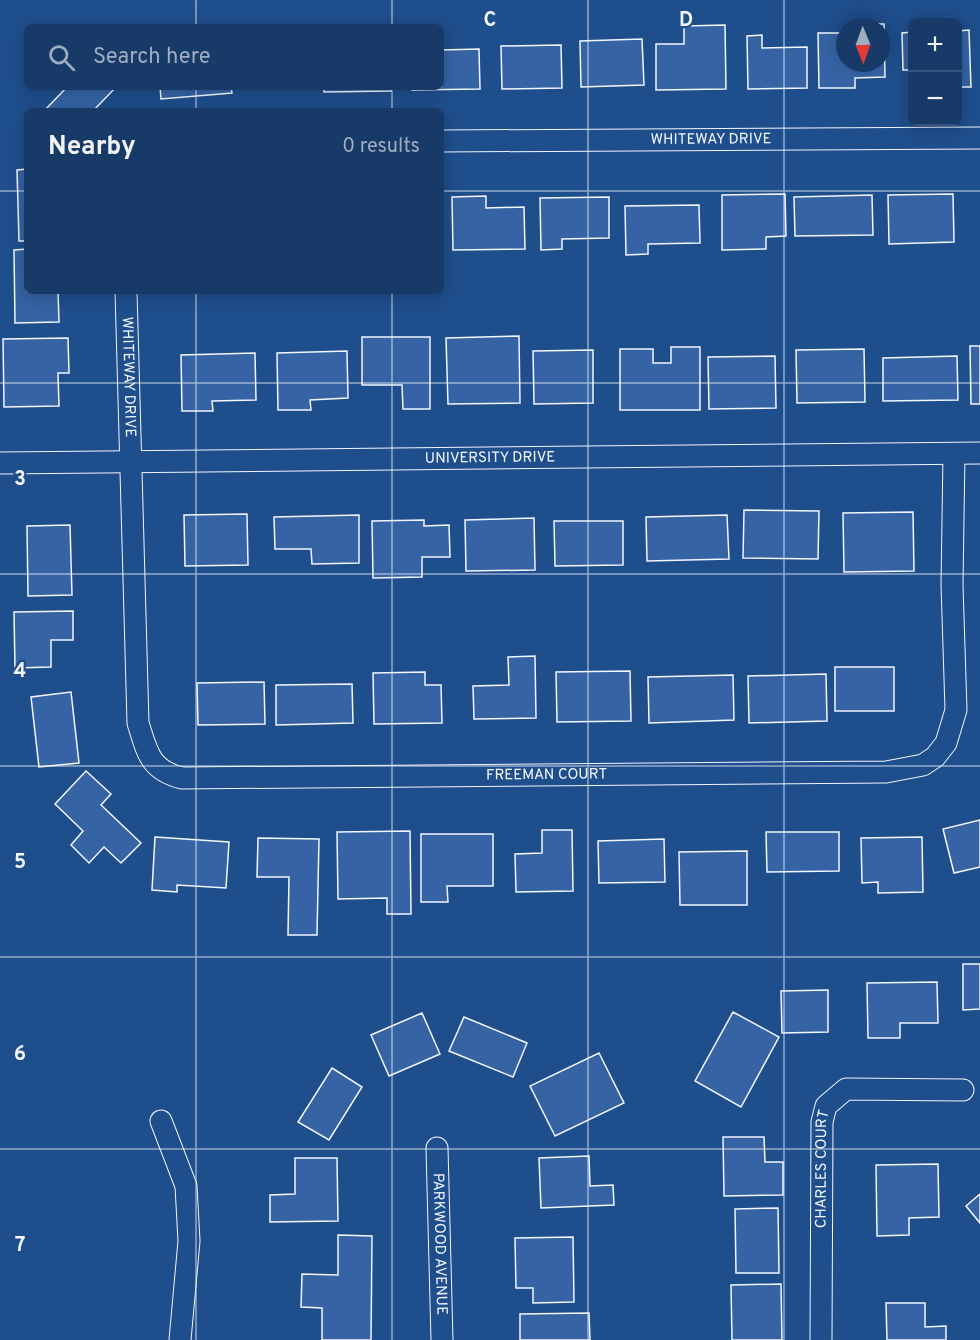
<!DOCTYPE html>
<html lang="en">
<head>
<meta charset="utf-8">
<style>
	:root { --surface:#173a69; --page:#244571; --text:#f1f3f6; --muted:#9eadc0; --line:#36547d }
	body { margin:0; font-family:Overpass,sans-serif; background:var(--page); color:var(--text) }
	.controls { position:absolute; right:18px; top:18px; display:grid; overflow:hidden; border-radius:9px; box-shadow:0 3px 15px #0003 }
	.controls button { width:54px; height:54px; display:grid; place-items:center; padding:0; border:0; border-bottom:2px solid var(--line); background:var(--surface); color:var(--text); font:30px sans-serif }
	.compass { position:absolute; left:836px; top:18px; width:54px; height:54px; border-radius:50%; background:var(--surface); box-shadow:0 3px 15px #0003; rotate:179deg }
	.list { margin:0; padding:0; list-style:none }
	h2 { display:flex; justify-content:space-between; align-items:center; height:78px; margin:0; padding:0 24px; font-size:26px }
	h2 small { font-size:20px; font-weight:400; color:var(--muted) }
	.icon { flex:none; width:33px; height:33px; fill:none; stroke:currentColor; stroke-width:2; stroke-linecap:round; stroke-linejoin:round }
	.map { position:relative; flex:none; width:980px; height:1340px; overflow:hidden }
	.search { position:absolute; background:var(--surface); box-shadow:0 3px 15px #0003; left:24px; top:24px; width:420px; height:66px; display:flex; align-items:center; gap:15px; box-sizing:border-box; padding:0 21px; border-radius:9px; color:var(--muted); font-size:22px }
	.panel { position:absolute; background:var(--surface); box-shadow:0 3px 15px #0003; left:24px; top:108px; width:420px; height:186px; border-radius:9px }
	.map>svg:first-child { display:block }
	.building { fill:#3563a3; stroke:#f2f6ff; stroke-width:1.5 }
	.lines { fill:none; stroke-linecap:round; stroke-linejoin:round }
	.street-casing { stroke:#f2f6ff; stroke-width:23 }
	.street { stroke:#1f4e8c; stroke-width:21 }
	.grid { fill:none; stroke:#f2f6ff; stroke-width:1.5; stroke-opacity:0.55 }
	.labels { text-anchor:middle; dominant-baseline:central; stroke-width:4.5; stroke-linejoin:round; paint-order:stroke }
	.street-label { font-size:15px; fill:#f2f6ff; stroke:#1f4e8c }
	.grid-label { font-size:20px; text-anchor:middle; font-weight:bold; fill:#f2f6ff; stroke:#1f4e8c; stroke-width:4.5; stroke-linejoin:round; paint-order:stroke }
</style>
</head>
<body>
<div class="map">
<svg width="980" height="1340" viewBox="0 0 980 1340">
	<rect width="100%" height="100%" fill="#1f4e8c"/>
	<g class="building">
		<path d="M850 24H884L885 77 855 78V88H819L818 33H845V63H881V27H850Z"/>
		<path d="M725 25 726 89 656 90V44H684V26Z"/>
		<path d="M969 30 971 87H958V31Z"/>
		<path d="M912 32V70H903L902 33Z"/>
		<path d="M762 35V48L807 47V88L748 89 747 36Z"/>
		<path d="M642 39 644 85 581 87 580 41Z"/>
		<path d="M561 45 562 88 502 89 501 46Z"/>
		<path d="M479 49 480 89 412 90V87H441V50Z"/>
		<path d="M67 87H116L93 111H44Z"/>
		<path d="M160 87H231L232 93 161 99Z"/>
		<path d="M324 87H391V91L324 92Z"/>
		<path d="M27 169V241H19L17 170Z"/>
		<path d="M785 194 786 236 766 237V249L722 250V195Z"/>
		<path d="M953 194 954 242 889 244 888 195Z"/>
		<path d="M872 195 873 235 795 236 794 197Z"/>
		<path d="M486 196V208L524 207 525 249 453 250 452 197Z"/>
		<path d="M609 197V238L562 239V249L541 250 540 198Z"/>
		<path d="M699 205 700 243 648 244V254L626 255 625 206Z"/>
		<path d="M27 249V291H58L59 322 15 323 14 250Z"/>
		<path d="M519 336 520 403 448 404 446 338Z"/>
		<path d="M362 337H430V409H403L402 385H362Z"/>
		<path d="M68 338 69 373H58L59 406 4 407 3 339Z"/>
		<path d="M970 346H980V404H971Z"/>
		<path d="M671 347H700V410H620V349H653V363H671Z"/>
		<path d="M864 349 865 402 797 403 796 350Z"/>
		<path d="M593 350V403L534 404 533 351Z"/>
		<path d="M347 351 348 398 310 400 311 410H278L277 353Z"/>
		<path d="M255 353 256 400 212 401 213 411H182L181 355Z"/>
		<path d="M775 356 776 408 709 409 708 357Z"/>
		<path d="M957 356 958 400 883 401V358Z"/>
		<path d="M744 510 819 511 818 559 743 558Z"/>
		<path d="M913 512 914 571 844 572 843 513Z"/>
		<path d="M247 514 248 565 185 566 184 515Z"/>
		<path d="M359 515V563L312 564 311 549H275L274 517Z"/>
		<path d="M727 515 729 559 647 561 646 517Z"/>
		<path d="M534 518 535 570 466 571 465 520Z"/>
		<path d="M424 520V526L449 525 450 557H422V577L373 578 372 521Z"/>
		<path d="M554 521H623V565L555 566Z"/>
		<path d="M70 525 72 595 28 596 27 526Z"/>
		<path d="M73 611V640H51V667L15 668 14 612Z"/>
		<path d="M535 656 536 718 474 719 473 686 509 685 508 657Z"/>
		<rect x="835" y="667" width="59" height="44"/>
		<path d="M630 671 631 721 557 722 556 672Z"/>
		<path d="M425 672V685H441L442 723 374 724 373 673Z"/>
		<path d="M826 674 827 721 749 723 748 676Z"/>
		<path d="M733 675 734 720 649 723 648 677Z"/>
		<path d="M264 682 265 724 198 725 197 683Z"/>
		<path d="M352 684 353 723 276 725V685Z"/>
		<path d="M71 692 79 763 39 767 31 697Z"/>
		<path d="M86 771 111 794 101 805 141 843 121 863 104 847 89 863 71 845 83 831 55 804Z"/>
		<path d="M980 820V867L954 873 943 829Z"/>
		<path d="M542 830H572L573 891 516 892 515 854 542 853Z"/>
		<path d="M410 831 411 914H387V898L338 899 337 832Z"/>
		<path d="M766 832H839V871L767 872Z"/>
		<path d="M421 834H493V886H447L448 902H421Z"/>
		<path d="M155 837 229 842 226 888 177 885V892L152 890Z"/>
		<path d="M922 837 923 892 878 893V882L862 883 861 838Z"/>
		<path d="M258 838 319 839 317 935H288L289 877H257Z"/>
		<path d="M664 839 665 882 599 883 598 841Z"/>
		<path d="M747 851V905H680L679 852Z"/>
		<path d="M963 964H980V1009L963 1010Z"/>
		<path d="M937 982 938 1023H900V1038H868L867 983Z"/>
		<path d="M828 990V1032L782 1033 781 991Z"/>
		<path d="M733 1012 779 1037 741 1107 695 1081Z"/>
		<path d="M422 1013 440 1054 389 1076 371 1035Z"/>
		<path d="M464 1017 527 1043 513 1077 449 1051Z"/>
		<path d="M599 1053 624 1103 555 1136 530 1086Z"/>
		<path d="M332 1068 362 1087 329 1140 298 1122Z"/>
		<path d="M723 1137H764L765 1162H783V1195L724 1196Z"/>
		<path d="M589 1156 590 1186 613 1185 614 1205 541 1208 539 1158Z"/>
		<path d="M295 1158H337L338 1221 270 1222V1195L295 1194Z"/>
		<path d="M938 1164 939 1217 909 1218V1235L877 1236 876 1165Z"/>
		<path d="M980 1194V1223L966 1206Z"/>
		<path d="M778 1208 779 1273H736L735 1209Z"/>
		<path d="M338 1235 372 1236 371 1340H322V1308L301 1307 302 1274 338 1275Z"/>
		<path d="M573 1237 574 1302 533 1303V1288H516L515 1238Z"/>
		<path d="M781 1284 782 1340H732L731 1285Z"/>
		<path d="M886 1303H925V1327L946 1326V1340H887Z"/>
		<path d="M589 1313 590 1340H520V1314Z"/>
	</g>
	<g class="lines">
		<g class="street-casing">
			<g id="street">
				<path id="s1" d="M441 141 980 138"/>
				<path id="s2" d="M126 291 138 723C147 751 149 770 182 778L886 772 923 765 935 757 946 743 956 710 952 585 954 454"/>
				<path id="s3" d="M0 463 980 453"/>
				<path d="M161 1121 186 1186 189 1241 180 1340"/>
				<path id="s4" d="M437 1148 442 1340"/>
				<path id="s5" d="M821 1340 822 1122 826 1106 846 1089 963 1090"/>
			</g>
		</g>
		<use href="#street" class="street"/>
	</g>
	<path class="grid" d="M196 0V27M392 0V27M588 0V1340M784 0V1340M196 87V111M392 87V111M0 191H27M441 191H980M196 291V1340M392 291V1340M0 383H980M0 574H980M0 766H980M0 957H980M0 1149H980"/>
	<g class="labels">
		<g class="street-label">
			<text stroke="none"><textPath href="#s1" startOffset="270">WHITEWAY DRIVE</textPath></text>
			<text stroke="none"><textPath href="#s2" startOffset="86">WHITEWAY DRIVE</textPath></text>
			<text stroke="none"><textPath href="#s3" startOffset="490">UNIVERSITY DRIVE</textPath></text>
			<text stroke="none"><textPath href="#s2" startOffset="872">FREEMAN COURT</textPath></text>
			<text stroke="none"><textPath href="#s5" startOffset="171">CHARLES COURT</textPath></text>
			<text stroke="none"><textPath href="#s4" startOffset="96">PARKWOOD AVENUE</textPath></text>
		</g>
	</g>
	<g class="grid-label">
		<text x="490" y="26">C</text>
		<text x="686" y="26">D</text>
		<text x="20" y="485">3</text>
		<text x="20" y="677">4</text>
		<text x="20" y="868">5</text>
		<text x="20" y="1060">6</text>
		<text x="20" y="1251">7</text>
	</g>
</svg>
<div class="controls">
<button>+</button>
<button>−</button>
</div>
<svg class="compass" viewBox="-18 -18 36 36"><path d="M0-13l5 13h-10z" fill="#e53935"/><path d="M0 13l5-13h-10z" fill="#9eadc0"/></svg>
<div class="search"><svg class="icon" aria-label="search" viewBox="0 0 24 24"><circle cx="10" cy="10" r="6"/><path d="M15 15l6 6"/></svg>Search here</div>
<section class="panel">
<h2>Nearby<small>0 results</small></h2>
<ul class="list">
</ul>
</section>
</div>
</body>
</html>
